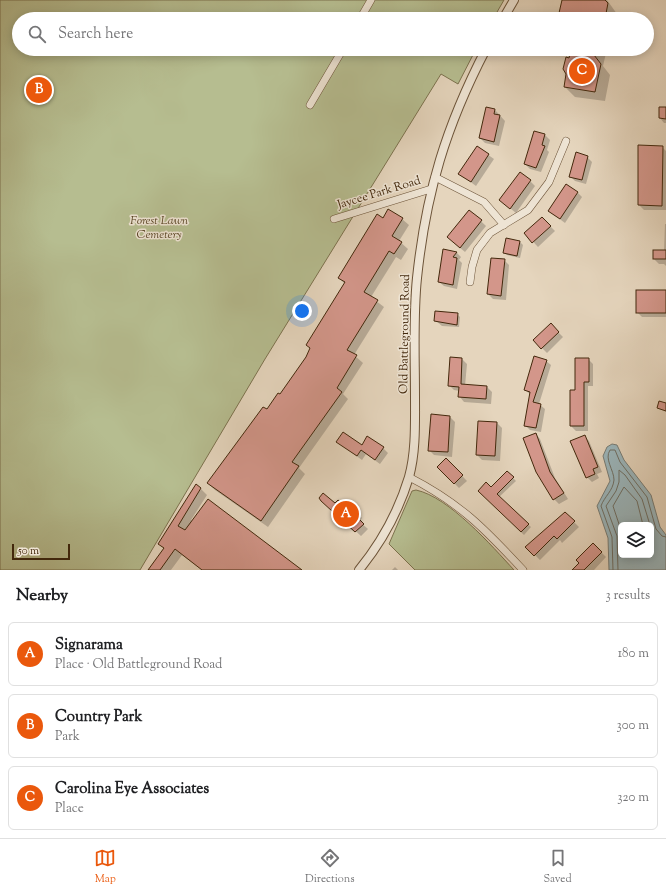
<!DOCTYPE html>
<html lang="en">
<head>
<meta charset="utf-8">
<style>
	:root { --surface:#fff; --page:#f2f2f2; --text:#202124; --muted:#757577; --line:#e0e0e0; --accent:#ea580c }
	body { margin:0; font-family:"Sorts Mill Goudy",serif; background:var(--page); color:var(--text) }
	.controls { position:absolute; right:12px; bottom:12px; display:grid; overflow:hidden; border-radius:6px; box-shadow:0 2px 10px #0003 }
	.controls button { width:36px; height:36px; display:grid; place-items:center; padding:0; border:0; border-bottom:1px solid var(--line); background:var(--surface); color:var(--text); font:20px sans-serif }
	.scale { position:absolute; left:12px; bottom:10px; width:58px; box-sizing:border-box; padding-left:4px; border:2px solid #43280c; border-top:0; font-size:11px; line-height:14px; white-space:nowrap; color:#43280c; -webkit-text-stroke:3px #eee4d4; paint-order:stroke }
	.you { position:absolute; left:302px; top:311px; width:14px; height:14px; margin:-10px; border:3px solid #fff; border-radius:50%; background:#1a73e8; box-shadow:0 0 0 6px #1a73e833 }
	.badge { display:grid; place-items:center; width:26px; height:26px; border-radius:50%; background:var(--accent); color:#fff; font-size:13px; font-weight:700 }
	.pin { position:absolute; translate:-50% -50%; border:2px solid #fff; box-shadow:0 1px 4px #0006 }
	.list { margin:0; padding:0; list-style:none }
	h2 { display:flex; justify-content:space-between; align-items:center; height:52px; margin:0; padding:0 16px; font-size:17px }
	h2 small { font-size:13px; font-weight:400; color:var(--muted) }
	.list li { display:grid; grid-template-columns:26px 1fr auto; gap:12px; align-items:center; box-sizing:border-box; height:64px; margin:0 8px 8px; padding:0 8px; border:1px solid var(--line); border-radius:6px }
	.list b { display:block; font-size:15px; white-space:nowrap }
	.list p { margin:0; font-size:13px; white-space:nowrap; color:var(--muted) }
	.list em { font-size:13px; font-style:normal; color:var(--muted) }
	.icon { flex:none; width:22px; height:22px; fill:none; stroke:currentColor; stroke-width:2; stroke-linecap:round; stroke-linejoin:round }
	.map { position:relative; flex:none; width:666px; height:570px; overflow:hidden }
	.search { position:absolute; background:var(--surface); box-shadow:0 2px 10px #0003; left:12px; right:12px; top:12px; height:44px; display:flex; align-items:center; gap:10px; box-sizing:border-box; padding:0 14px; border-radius:22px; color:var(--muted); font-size:15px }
	.sheet { height:268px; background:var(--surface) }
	nav { display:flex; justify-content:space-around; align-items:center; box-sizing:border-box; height:56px; border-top:1px solid var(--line); background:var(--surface); font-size:11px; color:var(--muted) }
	nav a { display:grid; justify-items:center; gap:2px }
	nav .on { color:var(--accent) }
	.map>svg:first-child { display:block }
	.green { fill:#b6bd90; stroke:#7c724e }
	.water { fill:#9bb6bc; stroke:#787d76; fill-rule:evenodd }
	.shadow { fill:#0003 }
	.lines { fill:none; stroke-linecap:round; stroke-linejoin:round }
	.shore { stroke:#6f6f64; stroke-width:1 }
	.building { fill:#d3968a; stroke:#43280c }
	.minor-casing { stroke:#6c5338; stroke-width:8 }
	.tertiary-casing { stroke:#6c5338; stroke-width:10 }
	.minor { stroke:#eee4d4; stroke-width:7 }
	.tertiary { stroke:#eee4d4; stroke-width:8 }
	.labels { text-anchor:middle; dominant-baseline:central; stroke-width:3; stroke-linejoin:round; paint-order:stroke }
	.street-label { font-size:12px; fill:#43280c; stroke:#eee4d4 }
	.park-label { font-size:12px; font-style:italic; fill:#5a4626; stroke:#eee4d4 }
</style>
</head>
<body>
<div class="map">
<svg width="666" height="570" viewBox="0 0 666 570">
	<rect width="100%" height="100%" fill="#e5d5bd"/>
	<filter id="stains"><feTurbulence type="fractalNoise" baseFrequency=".005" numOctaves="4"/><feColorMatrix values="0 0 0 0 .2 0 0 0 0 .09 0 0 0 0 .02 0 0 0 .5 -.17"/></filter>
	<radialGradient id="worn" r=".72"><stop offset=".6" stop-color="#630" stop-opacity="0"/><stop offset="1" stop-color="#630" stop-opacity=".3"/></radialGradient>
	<g class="green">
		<path d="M0 0H504L493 19H19V49H476L458 84 441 74 265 359 140 570H0Z"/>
		<path d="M416 490C449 497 492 546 514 570H415L389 544 412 491Z"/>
	</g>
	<path class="water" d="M612 444 617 445 624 460 651 495 660 527 666 535V570H609L608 538 597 506 610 481 603 456 607 447ZM621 525H651V555H621Z"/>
	<g class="shadow">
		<path d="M563 0H607L617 14 616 19H564Z"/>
		<path d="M572 49H610L606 53 603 66 610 75 605 101 575 97 565 87Z"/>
		<path d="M487 108 495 110 505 121 499 146 485 143 480 138Z"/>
		<path d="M666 108V123H664L660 118Z"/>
		<path d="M535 132 545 135 550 140 547 150 549 152 541 172 530 169 525 164Z"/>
		<path d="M477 147 494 159 476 186 460 174Z"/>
		<path d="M662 147 666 151V210H644L639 205Z"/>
		<path d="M587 157 592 162 586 184 575 181 570 176Z"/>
		<path d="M530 181 535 186 516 213 500 200Z"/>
		<path d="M578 193 582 197 565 223 549 211Z"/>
		<path d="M470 211 486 226 465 252 453 242Z"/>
		<path d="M383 219H402L409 225 399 241 408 249 401 260 396 257 371 297 384 307 354 355 363 363 343 394 348 399 299 468 305 474 268 527 215 490 208 483 280 396 306 357 345 284 339 278Z"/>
		<path d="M547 223 555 231 538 247 525 233Z"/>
		<path d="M665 224H666V266L664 264H659L654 259 664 251Z"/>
		<path d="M507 239 520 242 523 245 520 258 507 255 504 252Z"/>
		<path d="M444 250 457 253 461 257 459 260 462 263 457 289 444 286 439 282Z"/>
		<path d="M504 260 509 265 506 300 493 299 488 294Z"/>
		<path d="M666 291V317H642L637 312Z"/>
		<path d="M457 314 460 317 459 327 442 326 436 321Z"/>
		<path d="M551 325 563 337 547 353 534 340Z"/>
		<path d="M462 359 467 364 465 386 487 387 492 392 491 404 464 402 460 397V391L454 390 449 385Z"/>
		<path d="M588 359 593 364V386H588V431H576L571 426 576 391Z"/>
		<path d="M546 361 551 365 539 404 545 409 541 432 530 430 525 425 531 395 525 390Z"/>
		<path d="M666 404V412L658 408Z"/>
		<path d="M432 415 450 417 455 422 452 457 434 455 429 450Z"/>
		<path d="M497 423 502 428 500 461 482 460 477 455Z"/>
		<path d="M536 434 540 439 555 478 568 499 559 504 554 499Z"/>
		<path d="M584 436 589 441 602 472 597 474 599 478 592 482 587 477Z"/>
		<path d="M337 442 383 448 388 453 380 464 366 454 362 460Z"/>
		<path d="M446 459 467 481 459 488 438 467Z"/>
		<path d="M507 472 516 481 499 497 531 527 524 535 479 491 491 489Z"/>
		<path d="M201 489 207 495 191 520 301 570H202L182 555 171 570H149L164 549 160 544Z"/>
		<path d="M320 498 347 509 350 506 362 518 359 521 368 529 361 536Z"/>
		<path d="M565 513 579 527 562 543 560 540 540 560 527 547Z"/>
		<path d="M593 544 606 557 594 570H573Z"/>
		<path d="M395 567 398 570H392Z"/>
	</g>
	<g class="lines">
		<g class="shore">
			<path d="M621 530 613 506 624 487 637 501 643 525"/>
			<path d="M613 570 612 537 601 506C604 497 613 491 614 480 614 470 604 459 610 450H615L620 462 647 497 656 529 662 536 666 537"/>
			<path d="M618 570 617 536 606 506 616 491 619 482V470L625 475 642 499 650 525"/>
		</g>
	</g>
	<g class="building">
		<path d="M562 0H605L608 3 605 19H563L559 13Z"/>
		<path d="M571 49H595L594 55 601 64 595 92 564 87 566 74 563 69 566 57 569 58Z"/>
		<path d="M486 107 495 109 494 114 500 115 494 142 479 138Z"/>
		<path d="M659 107H666V119L659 118Z"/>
		<path d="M534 131 545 134 542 145 545 146 536 168 524 164Z"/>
		<path d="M638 145 663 146 662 206 638 205Z"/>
		<path d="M477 146 489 154 471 182 458 174Z"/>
		<path d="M576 152 588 156 582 180 569 177Z"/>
		<path d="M520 172 531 180 510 209 499 200Z"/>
		<path d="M566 184 578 192 560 219 548 211Z"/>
		<path d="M388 209 403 218 392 236 402 242 394 254 389 251 364 292 378 300 347 350 357 355 337 388 342 392 292 462 299 466 261 521 207 483 263 407 267 409 278 393 280 394 306 357 310 348 306 345 345 282 338 278 377 214 383 218Z"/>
		<path d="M469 210 482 220 460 248 447 237Z"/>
		<path d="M542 217 551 226 532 243 524 233Z"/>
		<path d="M506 238 520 241 517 256 503 253Z"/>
		<path d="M443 249 457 252 453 257 457 258 453 285 438 282Z"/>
		<rect x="653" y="250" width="13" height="9"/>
		<path d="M491 258 505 259 501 296 487 294Z"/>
		<rect x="636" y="290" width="30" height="23"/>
		<path d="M435 311 458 313 457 325 434 321Z"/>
		<path d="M551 323 559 332 541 349 533 340Z"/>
		<path d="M534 356 547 360 533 402 541 404 536 428 524 426 530 392 524 390Z"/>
		<path d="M450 357 462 358 461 384 487 386 486 399 458 397 459 387 448 386Z"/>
		<path d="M575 358H589V382H584V426H570V390H575Z"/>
		<path d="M659 401 666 403V411L657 408Z"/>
		<path d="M431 414 450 416 448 452 428 451Z"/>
		<path d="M478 421 497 422 495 456 476 455Z"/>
		<path d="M343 432 362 445 367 436 384 447 375 460 361 450 357 456 336 442Z"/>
		<path d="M536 433 550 472 564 493 553 500 536 472 523 438Z"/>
		<path d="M585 435 598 467 593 469 595 474 586 478 570 441Z"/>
		<path d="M446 458 463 475 454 484 437 467Z"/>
		<path d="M507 471 514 477 497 494 529 524 521 532 478 491 486 482 491 487Z"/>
		<path d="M196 484 201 488 178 526 185 530 208 499 302 570H202L175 549 160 570H148L164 548 158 544Z"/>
		<path d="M323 493 335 503 338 500 347 507 350 504 358 512 355 515 364 524 355 532 321 501 319 498Z"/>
		<path d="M565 512 575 521 557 539 554 536 534 556 525 547Z"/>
		<path d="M593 543 602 552 584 570H572L579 563 576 560Z"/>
	</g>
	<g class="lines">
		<g class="minor-casing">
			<g id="minor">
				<path d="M360 19 371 0"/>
				<path d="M310 105 343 49"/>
				<path d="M435 177 484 202 504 225"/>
				<path d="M334 219 431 189"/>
				<path d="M470 282 472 267 477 250 490 233 528 210 549 182 566 141"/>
				<path d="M409 477C460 503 485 529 523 570"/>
			</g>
		</g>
		<g class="tertiary-casing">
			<g id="tertiary">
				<path d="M503 19 514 0"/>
				<path d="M359 570C381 543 399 510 409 477 416 452 415 423 415 396 415 357 413 317 417 278 426 192 446 126 486 49"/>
			</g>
		</g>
		<use href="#minor" class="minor"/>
		<use href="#tertiary" class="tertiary"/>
	</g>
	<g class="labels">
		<g class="street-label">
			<text transform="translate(379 193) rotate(-17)">Jaycee Park Road</text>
			<text transform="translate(405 334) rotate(-89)">Old Battleground Road</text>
		</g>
		<g class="park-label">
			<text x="159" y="221">Forest Lawn<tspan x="159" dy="14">Cemetery</tspan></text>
		</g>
	</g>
	<rect width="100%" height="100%" filter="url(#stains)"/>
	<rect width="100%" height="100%" fill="url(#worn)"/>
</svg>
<div class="controls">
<button><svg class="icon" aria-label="layers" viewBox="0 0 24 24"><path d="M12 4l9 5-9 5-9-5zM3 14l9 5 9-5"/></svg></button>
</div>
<div class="scale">50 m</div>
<div class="you"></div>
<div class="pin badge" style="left:346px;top:514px">A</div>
<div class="pin badge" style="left:39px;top:90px">B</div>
<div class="pin badge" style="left:582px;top:71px">C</div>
<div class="search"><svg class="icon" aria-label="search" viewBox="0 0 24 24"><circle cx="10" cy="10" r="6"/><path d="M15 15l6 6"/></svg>Search here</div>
</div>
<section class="sheet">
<h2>Nearby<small>3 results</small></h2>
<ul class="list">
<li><span class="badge">A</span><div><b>Signarama</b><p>Place · Old Battleground Road</p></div><em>180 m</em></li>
<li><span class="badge">B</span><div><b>Country Park</b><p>Park</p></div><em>300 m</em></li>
<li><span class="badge">C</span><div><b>Carolina Eye Associates</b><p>Place</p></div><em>320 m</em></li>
</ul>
</section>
<nav>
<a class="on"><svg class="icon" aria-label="map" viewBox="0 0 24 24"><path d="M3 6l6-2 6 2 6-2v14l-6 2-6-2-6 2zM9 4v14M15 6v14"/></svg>Map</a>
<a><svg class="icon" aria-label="directions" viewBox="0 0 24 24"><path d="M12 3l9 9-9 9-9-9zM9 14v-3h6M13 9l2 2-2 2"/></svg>Directions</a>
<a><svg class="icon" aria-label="saved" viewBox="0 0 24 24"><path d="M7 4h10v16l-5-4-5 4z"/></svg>Saved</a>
</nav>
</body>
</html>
